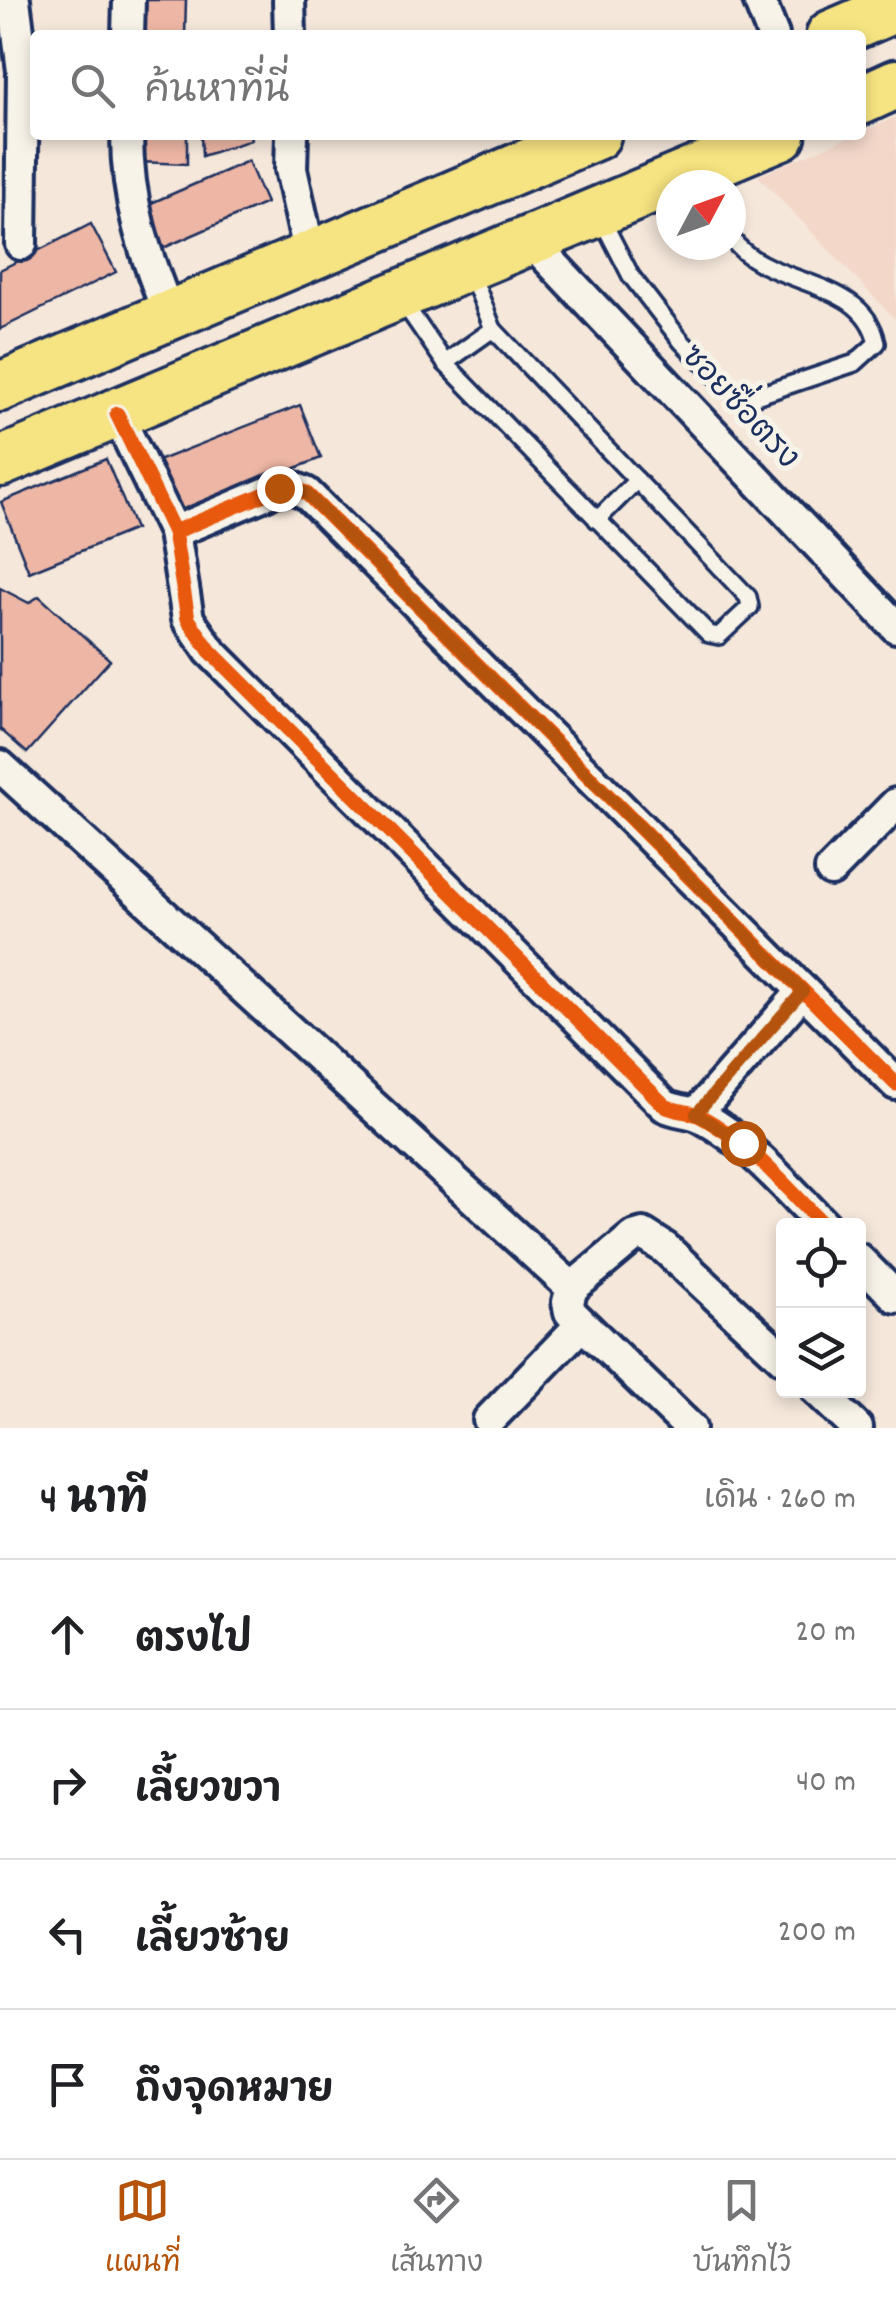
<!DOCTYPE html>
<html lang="th">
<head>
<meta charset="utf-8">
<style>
	:root { --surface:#fff; --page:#f6f6f6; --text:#202124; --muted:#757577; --line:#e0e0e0; --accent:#b45309 }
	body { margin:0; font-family:Dekko,"Playpen Sans Thai",sans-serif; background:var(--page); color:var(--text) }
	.controls { position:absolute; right:30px; bottom:30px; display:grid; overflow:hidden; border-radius:10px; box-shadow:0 5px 15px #0003 }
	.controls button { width:90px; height:90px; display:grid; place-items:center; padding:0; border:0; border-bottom:2px solid var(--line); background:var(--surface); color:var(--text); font:50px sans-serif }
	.compass { position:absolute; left:656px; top:170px; width:90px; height:90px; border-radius:50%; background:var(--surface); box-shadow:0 5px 15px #0003; rotate:49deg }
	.stop { position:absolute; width:30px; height:30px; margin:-22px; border:8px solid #b45309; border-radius:50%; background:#fff }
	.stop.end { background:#b45309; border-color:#fff; box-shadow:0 2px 10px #0008 }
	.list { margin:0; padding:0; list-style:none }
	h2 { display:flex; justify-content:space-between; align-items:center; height:130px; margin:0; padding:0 40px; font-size:42px }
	h2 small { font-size:32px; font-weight:400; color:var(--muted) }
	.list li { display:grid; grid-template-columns:65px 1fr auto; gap:30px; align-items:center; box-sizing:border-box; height:150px; padding:0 40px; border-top:2px solid var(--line) }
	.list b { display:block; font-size:38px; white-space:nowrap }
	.list em { font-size:32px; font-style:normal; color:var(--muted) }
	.icon { flex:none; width:55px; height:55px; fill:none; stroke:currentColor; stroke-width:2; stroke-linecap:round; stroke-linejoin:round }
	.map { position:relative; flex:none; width:896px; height:1428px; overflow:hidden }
	.search { position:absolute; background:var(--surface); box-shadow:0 5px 15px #0003; left:30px; right:30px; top:30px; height:110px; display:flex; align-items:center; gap:25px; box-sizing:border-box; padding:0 35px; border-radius:10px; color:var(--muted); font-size:38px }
	.sheet { height:730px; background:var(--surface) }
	nav { display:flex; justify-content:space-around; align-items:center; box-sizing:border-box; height:140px; border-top:2px solid var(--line); background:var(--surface); font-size:28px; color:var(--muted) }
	nav a { display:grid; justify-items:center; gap:5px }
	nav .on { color:var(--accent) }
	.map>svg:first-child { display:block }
	.built { fill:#f3d8ca }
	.building { fill:#eeb6a4; stroke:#1b2f5e; stroke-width:2.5 }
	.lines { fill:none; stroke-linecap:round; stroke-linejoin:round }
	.lane-casing { stroke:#1b2f5e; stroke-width:22 }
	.street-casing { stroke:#1b2f5e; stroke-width:38 }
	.primary-casing { stroke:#1b2f5e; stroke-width:55 }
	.lane { stroke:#f7f3e8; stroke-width:15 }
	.street { stroke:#f7f3e8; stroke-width:30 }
	.primary { stroke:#f6e381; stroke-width:48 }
	.cycleway-casing { stroke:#f7f3e8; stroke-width:21 }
	.cycleway { stroke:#e8590c; stroke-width:15 }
	.route { stroke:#b45309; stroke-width:12 }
	.labels { text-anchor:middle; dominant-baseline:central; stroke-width:10; stroke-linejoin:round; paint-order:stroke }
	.street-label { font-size:32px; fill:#1b2f5e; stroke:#f7f3e8 }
</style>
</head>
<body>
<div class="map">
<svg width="896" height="1428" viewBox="0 0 896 1428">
	<rect width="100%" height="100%" fill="#f5e7da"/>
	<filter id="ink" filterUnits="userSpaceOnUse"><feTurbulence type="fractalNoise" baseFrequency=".01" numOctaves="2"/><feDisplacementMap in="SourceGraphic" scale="20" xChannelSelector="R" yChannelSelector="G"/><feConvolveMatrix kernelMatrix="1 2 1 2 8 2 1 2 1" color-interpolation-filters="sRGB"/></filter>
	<g filter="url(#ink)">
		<path class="built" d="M896 117V320L758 176 854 135H861V132Z"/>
		<g class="building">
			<path d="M143 0H186L185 35H143Z"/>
			<path d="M139 135H187V164L138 162Z"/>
			<path d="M201 135H250L251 140 202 156Z"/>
			<path d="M248 161 266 203 161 249 142 207Z"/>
			<path d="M91 224 116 272 0 329V270Z"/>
			<path d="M300 405 321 458 171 518 150 464Z"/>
			<path d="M106 459 135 529 29 572 1 502Z"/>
			<path d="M0 588 29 603 39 596 110 660 27 753 0 729Z"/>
		</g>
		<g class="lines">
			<g class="lane-casing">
				<g id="lane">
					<path d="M601 218 631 276 682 342 741 401 855 363 877 343C863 275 767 289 731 238"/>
					<path d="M403 302 445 363 493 329 470 270"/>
					<path d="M445 363 709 634 719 636 750 607 748 597 493 329"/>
					<path d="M597 520 637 480"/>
				</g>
			</g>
			<g class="street-casing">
				<g id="street">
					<path d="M14 0 23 71 21 244"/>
					<path d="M289 0 290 35"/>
					<path d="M759 0 773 35"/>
					<path d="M128 35 129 0"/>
					<path d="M127 135C127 202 144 252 169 314"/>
					<path d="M292 135 291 169 310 256"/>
					<path d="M530 240 896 627"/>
					<path d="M117 414 174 532 188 619 210 651 665 1106C677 1112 691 1111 702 1117 751 1144 786 1187 825 1226"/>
					<path d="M174 532 279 488H294L306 493 896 1084"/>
					<path d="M0 766 572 1288 568 1302 570 1312 690 1428"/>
					<path d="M831 870 896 804"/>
					<path d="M696 1114 803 991"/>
					<path d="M858 1259 896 1297"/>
					<path d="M572 1288 633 1237 643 1234 665 1248 784 1359"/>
					<path d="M817 1390 857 1428"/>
					<path d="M489 1420 581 1325"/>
				</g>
			</g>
			<g class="primary-casing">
				<g id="primary">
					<path d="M831 35 896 7"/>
					<path d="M861 100 896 84"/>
					<path d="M0 387 596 135"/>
					<path d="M0 462 781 135"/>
				</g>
			</g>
			<use href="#lane" class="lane"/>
			<use href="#street" class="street"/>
			<use href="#primary" class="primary"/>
			<g class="cycleway-casing">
				<g id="cycleway">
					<path d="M117 414 174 532 188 619 210 651 665 1106C677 1112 691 1111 702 1117 751 1144 786 1187 825 1226"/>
					<path d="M174 532 279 488H294L306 493 896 1084"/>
				</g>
			</g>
			<use href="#cycleway" class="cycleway"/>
		</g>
	</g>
	<g class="lines" filter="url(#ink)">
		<path class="route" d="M279 488H294L306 493 803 991 696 1114 743 1143"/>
	</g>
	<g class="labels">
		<g class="street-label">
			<text transform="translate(738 409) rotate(47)">ซอยซื่อตรง</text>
		</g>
	</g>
</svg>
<div class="controls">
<button><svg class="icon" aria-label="locate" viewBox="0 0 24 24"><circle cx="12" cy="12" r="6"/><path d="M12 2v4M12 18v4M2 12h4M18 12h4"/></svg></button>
<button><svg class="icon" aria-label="layers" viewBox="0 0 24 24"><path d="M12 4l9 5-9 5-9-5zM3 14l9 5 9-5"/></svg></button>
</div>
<svg class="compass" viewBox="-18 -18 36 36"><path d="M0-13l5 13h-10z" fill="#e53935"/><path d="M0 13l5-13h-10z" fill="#757577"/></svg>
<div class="stop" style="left:743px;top:1143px"></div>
<div class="stop end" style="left:279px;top:488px"></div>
<div class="search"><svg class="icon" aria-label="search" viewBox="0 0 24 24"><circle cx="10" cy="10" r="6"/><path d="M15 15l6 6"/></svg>ค้นหาที่นี่</div>
</div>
<section class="sheet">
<h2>4 นาที<small>เดิน · 260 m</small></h2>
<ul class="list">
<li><svg class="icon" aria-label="ahead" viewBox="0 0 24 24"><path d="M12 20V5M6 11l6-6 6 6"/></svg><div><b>ตรงไป</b></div><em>20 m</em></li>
<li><svg class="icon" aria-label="right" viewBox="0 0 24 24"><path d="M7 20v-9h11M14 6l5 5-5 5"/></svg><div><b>เลี้ยวขวา</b></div><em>40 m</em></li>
<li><svg class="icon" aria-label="left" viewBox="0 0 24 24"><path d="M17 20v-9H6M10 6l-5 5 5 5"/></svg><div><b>เลี้ยวซ้าย</b></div><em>200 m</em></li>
<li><svg class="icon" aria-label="arrive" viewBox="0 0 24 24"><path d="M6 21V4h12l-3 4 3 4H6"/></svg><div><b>ถึงจุดหมาย</b></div></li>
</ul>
</section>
<nav>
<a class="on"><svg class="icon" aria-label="map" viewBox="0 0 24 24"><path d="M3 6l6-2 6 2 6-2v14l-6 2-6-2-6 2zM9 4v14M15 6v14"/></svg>แผนที่</a>
<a><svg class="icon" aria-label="directions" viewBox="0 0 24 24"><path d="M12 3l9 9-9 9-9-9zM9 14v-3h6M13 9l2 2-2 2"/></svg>เส้นทาง</a>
<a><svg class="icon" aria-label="saved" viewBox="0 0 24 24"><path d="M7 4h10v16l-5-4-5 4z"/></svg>บันทึกไว้</a>
</nav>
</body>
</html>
